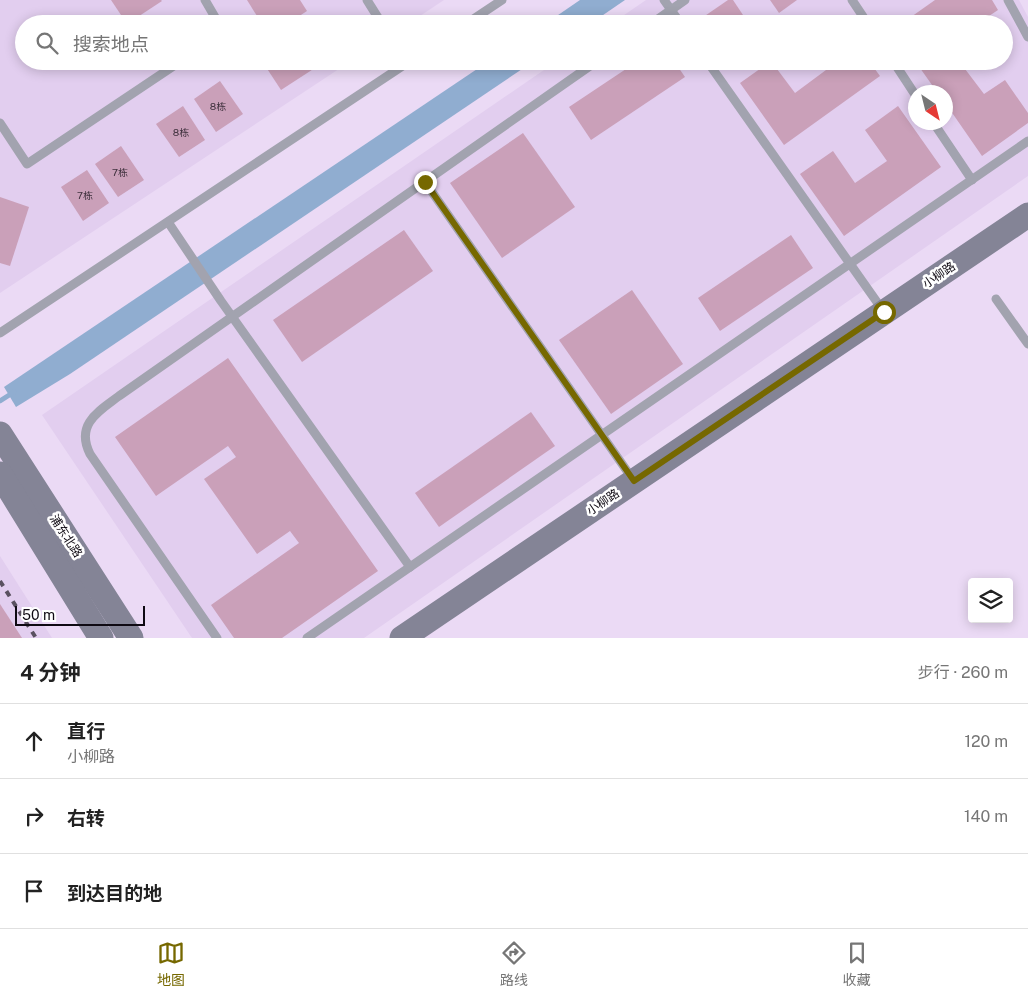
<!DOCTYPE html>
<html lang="zh">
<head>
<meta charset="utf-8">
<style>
	:root { --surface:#fff; --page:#f6f6f6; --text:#222; --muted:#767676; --line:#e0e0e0; --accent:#766800 }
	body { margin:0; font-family:"Public Sans","Noto Sans SC",sans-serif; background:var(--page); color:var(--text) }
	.controls { position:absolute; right:15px; bottom:15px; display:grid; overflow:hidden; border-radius:5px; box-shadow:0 2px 12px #0003 }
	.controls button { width:45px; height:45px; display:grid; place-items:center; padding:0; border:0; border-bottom:1px solid var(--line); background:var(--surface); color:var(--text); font:25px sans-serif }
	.compass { position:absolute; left:908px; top:85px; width:45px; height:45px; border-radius:50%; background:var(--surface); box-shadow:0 2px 12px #0003; rotate:145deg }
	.scale { position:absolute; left:15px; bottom:12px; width:130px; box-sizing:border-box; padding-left:5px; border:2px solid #0f0a13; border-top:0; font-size:14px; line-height:18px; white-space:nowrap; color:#0f0a13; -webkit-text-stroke:4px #fff; paint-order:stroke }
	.stop { position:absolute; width:15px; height:15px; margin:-11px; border:4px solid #766800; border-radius:50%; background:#fff }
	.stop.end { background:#766800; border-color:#fff; box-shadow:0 1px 5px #0008 }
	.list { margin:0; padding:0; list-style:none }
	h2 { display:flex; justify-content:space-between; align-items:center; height:65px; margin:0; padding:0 20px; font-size:21px }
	h2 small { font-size:16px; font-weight:400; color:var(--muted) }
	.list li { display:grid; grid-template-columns:32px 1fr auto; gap:15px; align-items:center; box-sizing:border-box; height:75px; padding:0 20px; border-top:1px solid var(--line) }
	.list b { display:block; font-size:19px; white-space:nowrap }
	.list p { margin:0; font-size:16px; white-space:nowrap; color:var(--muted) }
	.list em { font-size:16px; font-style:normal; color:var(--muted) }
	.icon { flex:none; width:28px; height:28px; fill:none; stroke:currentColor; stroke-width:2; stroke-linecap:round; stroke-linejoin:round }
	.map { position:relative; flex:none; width:1028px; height:638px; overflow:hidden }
	.search { position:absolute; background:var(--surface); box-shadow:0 2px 12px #0003; left:15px; right:15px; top:15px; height:55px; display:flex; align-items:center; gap:12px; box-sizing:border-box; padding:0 18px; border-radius:28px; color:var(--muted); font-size:19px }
	.sheet { height:290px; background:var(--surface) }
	nav { display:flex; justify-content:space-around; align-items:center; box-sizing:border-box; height:70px; border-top:1px solid var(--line); background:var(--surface); font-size:14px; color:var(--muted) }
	nav a { display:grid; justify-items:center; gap:2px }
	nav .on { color:var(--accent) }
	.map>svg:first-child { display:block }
	.built { fill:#e2ceef; fill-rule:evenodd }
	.water { fill:#90add0 }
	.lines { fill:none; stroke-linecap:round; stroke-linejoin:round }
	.stream { stroke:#90add0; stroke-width:5 }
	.building { fill:#caa0b9 }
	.lane { stroke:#a2a3af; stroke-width:9 }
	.secondary { stroke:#848496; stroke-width:25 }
	.rail { stroke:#5a5160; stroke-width:4; stroke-dasharray:6 6; stroke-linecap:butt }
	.route { stroke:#766800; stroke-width:6 }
	.labels { text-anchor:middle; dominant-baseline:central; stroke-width:5; stroke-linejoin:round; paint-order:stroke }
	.number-label { font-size:10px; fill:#3e303c }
	.street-label { font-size:12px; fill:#0f0a13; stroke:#fff }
</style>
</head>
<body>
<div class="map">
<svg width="1028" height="638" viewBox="0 0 1028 638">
	<rect width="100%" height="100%" fill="#ebdaf5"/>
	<g class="built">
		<path d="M0 0H444L408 24H24V61H351L0 293Z"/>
		<path d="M646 0H1019L1028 17V176L364 638H192L42 415 557 61H1004V24H611ZM916 92H946V122H916Z"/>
		<path d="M0 556 52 638H0Z"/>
	</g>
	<g class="water">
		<path d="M580 0H625L590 24H545Z"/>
		<path d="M489 61H534L70 374 16 407 4 387Z"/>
	</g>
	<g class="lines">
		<path class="stream" d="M0 401 14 392"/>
	</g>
	<g class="building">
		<path d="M111 0H161L162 1 127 24Z"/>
		<path d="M247 0H300L307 11 287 24H262Z"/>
		<path d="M728 0H733L749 24H697L696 22Z"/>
		<path d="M770 0H797L779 13Z"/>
		<path d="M935 0H992L998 10 977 24H901Z"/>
		<path d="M837 16 843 24H826Z"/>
		<path d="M262 61H315L318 66 281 90Z"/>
		<path d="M638 61H674L685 77 591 140 569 107Z"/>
		<path d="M771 61 795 93 826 70 820 61H869L880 76 784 145 740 83Z"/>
		<path d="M915 61H959L984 94 1005 80 1028 113V123L982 156 946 104V92H937Z"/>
		<path d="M220 81 243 114 216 132 194 99Z"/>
		<path d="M183 106 205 140 179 157 156 124Z"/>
		<path d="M898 106 941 167 844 236 800 174 833 151 855 183 887 161 865 130Z"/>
		<path d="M523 133 575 207 502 258 450 183Z"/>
		<path d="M121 146 144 180 118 197 95 164Z"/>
		<path d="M87 170 109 203 83 221 61 187Z"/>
		<path d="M0 197 29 207 10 266 0 263Z"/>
		<path d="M404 230 433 271 302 362 273 320Z"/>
		<path d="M791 235 813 268 720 331 698 298Z"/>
		<path d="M632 290 683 364 611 414 559 340Z"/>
		<path d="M228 358 378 571 282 638H234L211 605 299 543 290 531 257 554 204 479 236 457 228 446 156 496 115 437Z"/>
		<path d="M531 412 555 446 439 527 415 493Z"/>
		<path d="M0 604 22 638H0Z"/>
	</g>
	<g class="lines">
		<g class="lane">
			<path d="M205 0 219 24"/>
			<path d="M367 0 382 24"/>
			<path d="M664 0 681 24"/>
			<path d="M852 0 868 24"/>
			<path d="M1008 0 1028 37"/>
			<path d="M466 24 502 0"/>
			<path d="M651 24 685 0"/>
			<path d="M707 61 884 312"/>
			<path d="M893 61 916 96"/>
			<path d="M933 122 972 180"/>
			<path d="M0 123 27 164 181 61"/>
			<path d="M425 182 634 481"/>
			<path d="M168 222 221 301 410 567"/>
			<path d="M996 299 1028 344"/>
			<path d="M0 333 410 61"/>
			<path d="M217 638 90 454C75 424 99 411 119 396L597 61"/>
			<path d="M307 638 1028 141"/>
		</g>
		<g class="secondary">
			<path d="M0 434 131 638"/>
			<path d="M0 474 101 638"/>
			<path d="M402 638 1028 215"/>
		</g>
		<path class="rail" d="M0 581 36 638"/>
	</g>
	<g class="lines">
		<path class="route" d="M425 182 634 481 884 312"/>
	</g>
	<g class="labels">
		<g class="number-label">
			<text x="218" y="106">8栋</text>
			<text x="181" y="132">8栋</text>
			<text x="120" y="172">7栋</text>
			<text x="85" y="195">7栋</text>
		</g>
		<g class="street-label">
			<text transform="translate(939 275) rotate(-34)">小柳路</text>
			<text transform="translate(603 502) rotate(-34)">小柳路</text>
			<text transform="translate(66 536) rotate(57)">浦东北路</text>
		</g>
	</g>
</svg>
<div class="controls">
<button><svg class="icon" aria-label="layers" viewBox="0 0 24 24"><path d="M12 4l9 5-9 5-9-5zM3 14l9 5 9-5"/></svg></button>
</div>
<svg class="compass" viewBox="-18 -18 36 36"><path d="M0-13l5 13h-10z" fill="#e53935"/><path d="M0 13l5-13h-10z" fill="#767676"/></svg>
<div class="scale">50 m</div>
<div class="stop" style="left:884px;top:312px"></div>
<div class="stop end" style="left:425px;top:182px"></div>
<div class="search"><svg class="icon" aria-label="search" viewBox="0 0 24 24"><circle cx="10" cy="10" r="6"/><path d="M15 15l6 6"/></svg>搜索地点</div>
</div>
<section class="sheet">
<h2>4 分钟<small>步行 · 260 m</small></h2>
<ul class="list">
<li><svg class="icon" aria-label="ahead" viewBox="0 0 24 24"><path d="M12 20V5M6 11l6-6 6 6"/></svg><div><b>直行</b><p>小柳路</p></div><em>120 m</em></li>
<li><svg class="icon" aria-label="right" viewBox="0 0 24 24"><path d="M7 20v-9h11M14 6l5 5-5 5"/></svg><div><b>右转</b></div><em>140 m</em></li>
<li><svg class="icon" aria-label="arrive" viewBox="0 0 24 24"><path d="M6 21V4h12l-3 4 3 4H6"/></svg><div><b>到达目的地</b></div></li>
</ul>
</section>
<nav>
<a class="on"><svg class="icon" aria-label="map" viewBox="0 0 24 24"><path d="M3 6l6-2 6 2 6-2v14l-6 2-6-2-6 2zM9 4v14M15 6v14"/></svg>地图</a>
<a><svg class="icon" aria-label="directions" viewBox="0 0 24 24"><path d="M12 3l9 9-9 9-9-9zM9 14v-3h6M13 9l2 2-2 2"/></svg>路线</a>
<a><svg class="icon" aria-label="saved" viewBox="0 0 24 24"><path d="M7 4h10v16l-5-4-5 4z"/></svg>收藏</a>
</nav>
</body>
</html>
